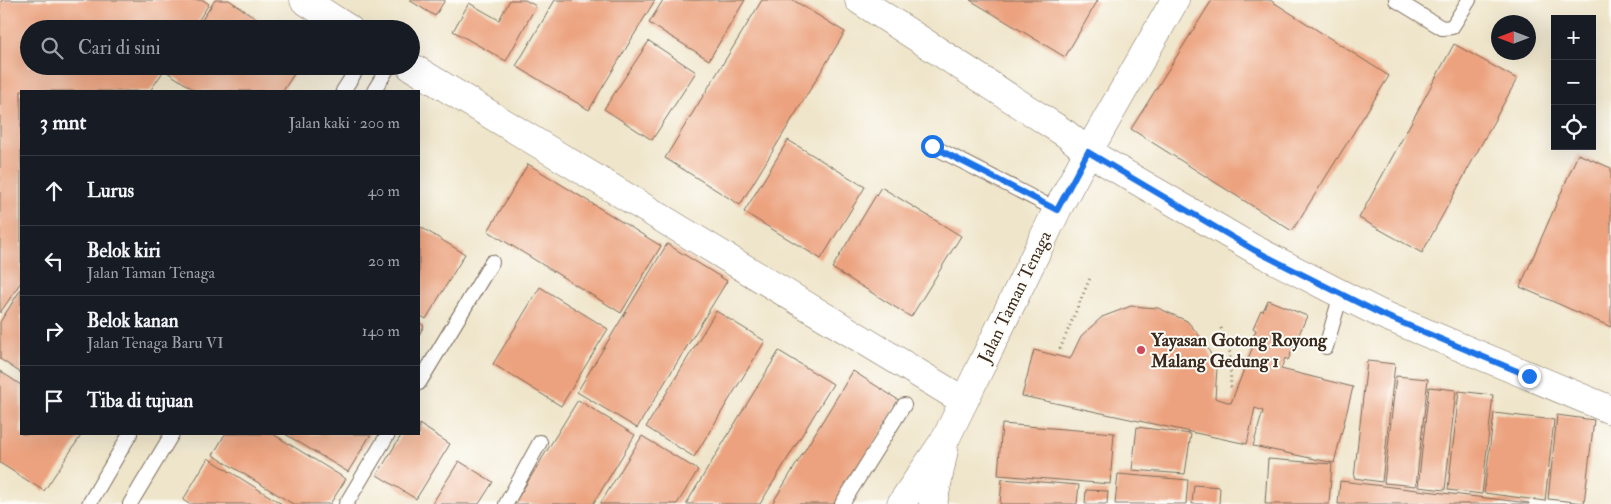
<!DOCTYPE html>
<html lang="id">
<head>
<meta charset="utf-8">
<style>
	:root { --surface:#171b24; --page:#242831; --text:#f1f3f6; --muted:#9ea1a6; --line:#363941 }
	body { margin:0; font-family:"IM FELL Double Pica",serif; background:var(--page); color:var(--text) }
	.controls { position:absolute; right:15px; top:15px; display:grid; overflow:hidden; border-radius:0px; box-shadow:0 5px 20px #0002 }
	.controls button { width:45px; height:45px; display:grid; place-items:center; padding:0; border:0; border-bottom:1px solid var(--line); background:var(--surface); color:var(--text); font:25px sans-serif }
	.compass { position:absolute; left:1491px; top:15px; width:45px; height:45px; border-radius:50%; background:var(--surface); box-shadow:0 5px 20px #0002; rotate:270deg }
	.stop { position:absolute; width:15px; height:15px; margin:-11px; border:4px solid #1a73e8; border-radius:50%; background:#fff }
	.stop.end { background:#1a73e8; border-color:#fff; box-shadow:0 1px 5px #0008 }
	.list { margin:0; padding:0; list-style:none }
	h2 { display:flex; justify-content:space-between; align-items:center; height:65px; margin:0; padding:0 20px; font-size:21px }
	h2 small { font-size:16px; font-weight:400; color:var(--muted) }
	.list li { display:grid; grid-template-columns:32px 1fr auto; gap:15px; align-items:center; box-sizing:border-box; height:70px; padding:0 20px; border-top:1px solid var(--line) }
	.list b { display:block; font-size:19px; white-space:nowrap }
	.list p { margin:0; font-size:16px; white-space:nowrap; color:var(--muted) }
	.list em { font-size:16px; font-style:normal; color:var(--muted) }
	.icon { flex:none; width:28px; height:28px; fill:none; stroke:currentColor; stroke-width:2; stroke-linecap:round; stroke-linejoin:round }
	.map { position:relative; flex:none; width:1611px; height:504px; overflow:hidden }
	.search { position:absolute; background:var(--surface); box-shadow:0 5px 20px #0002; left:20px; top:20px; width:400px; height:55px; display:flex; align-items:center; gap:12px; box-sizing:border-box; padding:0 18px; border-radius:28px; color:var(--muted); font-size:19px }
	.panel { position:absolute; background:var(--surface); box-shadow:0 5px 20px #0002; left:20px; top:90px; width:400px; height:345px; border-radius:0px }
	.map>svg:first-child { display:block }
	.building { fill:#eca27e }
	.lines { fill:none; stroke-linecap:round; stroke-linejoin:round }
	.lane-casing { stroke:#7a6b5a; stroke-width:16 }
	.street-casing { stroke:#7a6b5a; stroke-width:29 }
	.path { stroke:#7a6b5a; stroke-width:3; stroke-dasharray:1 4; stroke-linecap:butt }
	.lane { stroke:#fff; stroke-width:14 }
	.street { stroke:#fff; stroke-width:28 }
	.route { stroke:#1a73e8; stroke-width:6 }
	.poi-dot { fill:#d1495b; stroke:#fdfcf7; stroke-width:2 }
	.labels { text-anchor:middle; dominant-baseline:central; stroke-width:4; stroke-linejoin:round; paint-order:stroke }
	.street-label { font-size:18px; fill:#3b2a1e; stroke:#fdfcf7 }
	.poi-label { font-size:18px; font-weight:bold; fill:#3b2a1e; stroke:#fdfcf7; text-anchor:start }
</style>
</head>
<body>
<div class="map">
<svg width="1611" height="504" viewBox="0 0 1611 504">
	<rect width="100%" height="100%" fill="#fdfcf7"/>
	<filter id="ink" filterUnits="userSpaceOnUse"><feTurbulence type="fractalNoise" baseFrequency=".02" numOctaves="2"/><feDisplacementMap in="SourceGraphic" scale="10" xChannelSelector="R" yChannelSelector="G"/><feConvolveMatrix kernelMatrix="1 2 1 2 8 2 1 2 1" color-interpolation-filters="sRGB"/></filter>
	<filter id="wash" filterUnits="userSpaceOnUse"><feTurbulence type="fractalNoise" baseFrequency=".0096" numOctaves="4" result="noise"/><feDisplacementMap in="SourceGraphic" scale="20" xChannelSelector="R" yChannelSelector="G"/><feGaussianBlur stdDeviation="1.12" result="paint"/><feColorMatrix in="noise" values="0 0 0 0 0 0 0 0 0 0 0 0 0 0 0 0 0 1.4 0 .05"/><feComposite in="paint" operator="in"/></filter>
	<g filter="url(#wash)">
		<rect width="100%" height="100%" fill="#efe5ca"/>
		<g id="blocks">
			<g class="building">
				<path d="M2 0H203L209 4 193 29H29V66H167L150 91H21V282L0 313V3Z"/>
				<path d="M215 0H229L272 29H196Z"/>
				<path d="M409 0H445L435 16Z"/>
				<path d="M510 0H525L536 6 506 61 453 31 469 3 499 20Z"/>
				<path d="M555 0H655L589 110 516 66Z"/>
				<path d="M663 0H745L709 60 649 23Z"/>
				<path d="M762 0H793L845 32 740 205 665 158Z"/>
				<path d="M970 0H1098L1065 57Z"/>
				<path d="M1212 0H1270L1389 76 1292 231 1131 129Z"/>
				<path d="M649 41 696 72 652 140 604 109Z"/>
				<path d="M1454 44 1517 79 1422 253 1359 218Z"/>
				<path d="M171 66H299L283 91H196L167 72Z"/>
				<path d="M788 140 865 187 821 259 744 212Z"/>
				<path d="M1578 154 1611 168V327L1520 287Z"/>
				<path d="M528 164 661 246 621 313 488 231Z"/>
				<path d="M881 187 961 236 911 317 832 268Z"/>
				<path d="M419 226 465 254 426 319 419 315Z"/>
				<path d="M667 244 727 281 637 428 577 392Z"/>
				<path d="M540 287 608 329 561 406 493 364Z"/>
				<path d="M21 289V373L0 359V322Z"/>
				<path d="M1268 300 1307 316 1288 360 1285 358 1281 369 1353 387 1334 463 1253 446 1263 411 1255 408 1247 444 1022 396 1034 350 1070 359 1081 336 1102 317 1131 306 1158 308 1187 321 1205 342 1217 368 1215 398 1231 403 1253 346 1250 344 1256 330 1253 328 1261 310 1263 311Z"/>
				<path d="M716 311 765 341 694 457 646 427Z"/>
				<path d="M419 322 424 326 419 335Z"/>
				<path d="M779 351 833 384 760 504H686Z"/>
				<path d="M1367 361 1395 364 1382 482 1354 478Z"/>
				<path d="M0 371 21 385V434H82L44 491 0 463Z"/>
				<path d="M853 371 900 401 837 504H772Z"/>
				<path d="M1396 376 1428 379 1416 486 1384 483Z"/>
				<path d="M1429 387 1456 390 1445 490 1418 487Z"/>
				<path d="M1459 391 1493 395 1482 494 1448 490Z"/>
				<path d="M578 400 635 435 593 504H514Z"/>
				<path d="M1494 413 1554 420 1545 501 1484 493Z"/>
				<path d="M1557 415 1594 420 1584 503 1548 499Z"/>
				<path d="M419 424 450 444 416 499 377 475 402 434H419Z"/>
				<path d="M1002 424 1114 433 1110 484 998 475Z"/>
				<path d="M1137 427 1191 434 1185 474 1132 470Z"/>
				<path d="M225 434H273L346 479 330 504H293L213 455Z"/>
				<path d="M285 434H371L348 472Z"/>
				<path d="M642 436 698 470 677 504H600Z"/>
				<path d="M208 458 282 504H189L183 500Z"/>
				<path d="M1268 459 1332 464 1329 504H1265Z"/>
				<path d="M459 461 493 482 479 504H432Z"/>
				<path d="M1118 474 1188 480 1186 504H1115Z"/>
				<path d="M1002 479 1079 485 1077 504H1000Z"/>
				<path d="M1340 481 1529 503V504H1338Z"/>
				<path d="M1194 485 1220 487 1219 504H1192Z"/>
				<path d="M1086 490 1108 491 1107 504H1085Z"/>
			</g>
		</g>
	</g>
	<g filter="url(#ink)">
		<use href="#blocks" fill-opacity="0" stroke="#7a6b5a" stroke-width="1"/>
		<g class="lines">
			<g class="lane-casing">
				<g id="lane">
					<path d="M1396 0 1442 28 1452 27 1469 0"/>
					<path d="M343 91 359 66"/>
					<path d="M374 91 389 66"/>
					<path d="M932 146 1057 210"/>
					<path d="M1326 347 1341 294"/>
					<path d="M419 383 492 262"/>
					<path d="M89 504 130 434"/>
					<path d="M130 504 172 434"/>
					<path d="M346 504 388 434"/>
					<path d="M506 504 540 442"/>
					<path d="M842 504 904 405"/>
				</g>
			</g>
			<g class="street-casing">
				<g id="street">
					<path d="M304 0 349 29"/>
					<path d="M859 0 1066 134 1088 152 1254 249 1341 294 1381 314 1611 410"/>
					<path d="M410 66 964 401"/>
					<path d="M901 504 946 438 1057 210 1088 152 1175 0"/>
					<path d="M933 504 944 450"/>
				</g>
			</g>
			<g class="path">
				<path d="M1221 328 1230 353 1231 389"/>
				<path d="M1060 349 1090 278"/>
			</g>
			<use href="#lane" class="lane"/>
			<use href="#street" class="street"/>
		</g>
	</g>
	<g class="lines" filter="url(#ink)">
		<path class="route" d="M932 146 1057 210 1088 152 1254 250 1341 294 1381 314 1529 376"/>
	</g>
	<circle class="poi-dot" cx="1141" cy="350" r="5"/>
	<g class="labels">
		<g class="street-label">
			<text transform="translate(1015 297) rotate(-64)">Jalan Taman Tenaga</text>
		</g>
		<g class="poi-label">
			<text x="1151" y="340">Yayasan Gotong Royong<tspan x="1151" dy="21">Malang Gedung 1</tspan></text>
		</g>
	</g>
</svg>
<div class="controls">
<button>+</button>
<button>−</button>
<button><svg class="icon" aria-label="locate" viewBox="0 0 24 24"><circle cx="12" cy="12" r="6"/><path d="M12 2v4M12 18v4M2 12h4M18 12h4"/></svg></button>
</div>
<svg class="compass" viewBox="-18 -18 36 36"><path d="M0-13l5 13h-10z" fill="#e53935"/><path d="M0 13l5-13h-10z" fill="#9ea1a6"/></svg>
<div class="stop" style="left:932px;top:146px"></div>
<div class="stop end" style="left:1529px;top:376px"></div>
<div class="search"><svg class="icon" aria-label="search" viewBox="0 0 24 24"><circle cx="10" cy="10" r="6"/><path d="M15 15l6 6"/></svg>Cari di sini</div>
<section class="panel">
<h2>3 mnt<small>Jalan kaki · 200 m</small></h2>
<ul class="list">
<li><svg class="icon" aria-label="ahead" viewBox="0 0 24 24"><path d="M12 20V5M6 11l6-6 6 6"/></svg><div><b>Lurus</b></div><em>40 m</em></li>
<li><svg class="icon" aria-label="left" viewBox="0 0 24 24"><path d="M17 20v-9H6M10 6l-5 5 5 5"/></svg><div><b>Belok kiri</b><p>Jalan Taman Tenaga</p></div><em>20 m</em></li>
<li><svg class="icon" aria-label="right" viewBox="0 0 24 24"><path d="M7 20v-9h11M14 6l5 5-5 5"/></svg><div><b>Belok kanan</b><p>Jalan Tenaga Baru VI</p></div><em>140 m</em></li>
<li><svg class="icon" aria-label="arrive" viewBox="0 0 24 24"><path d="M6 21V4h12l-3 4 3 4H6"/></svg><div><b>Tiba di tujuan</b></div></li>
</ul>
</section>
</div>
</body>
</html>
